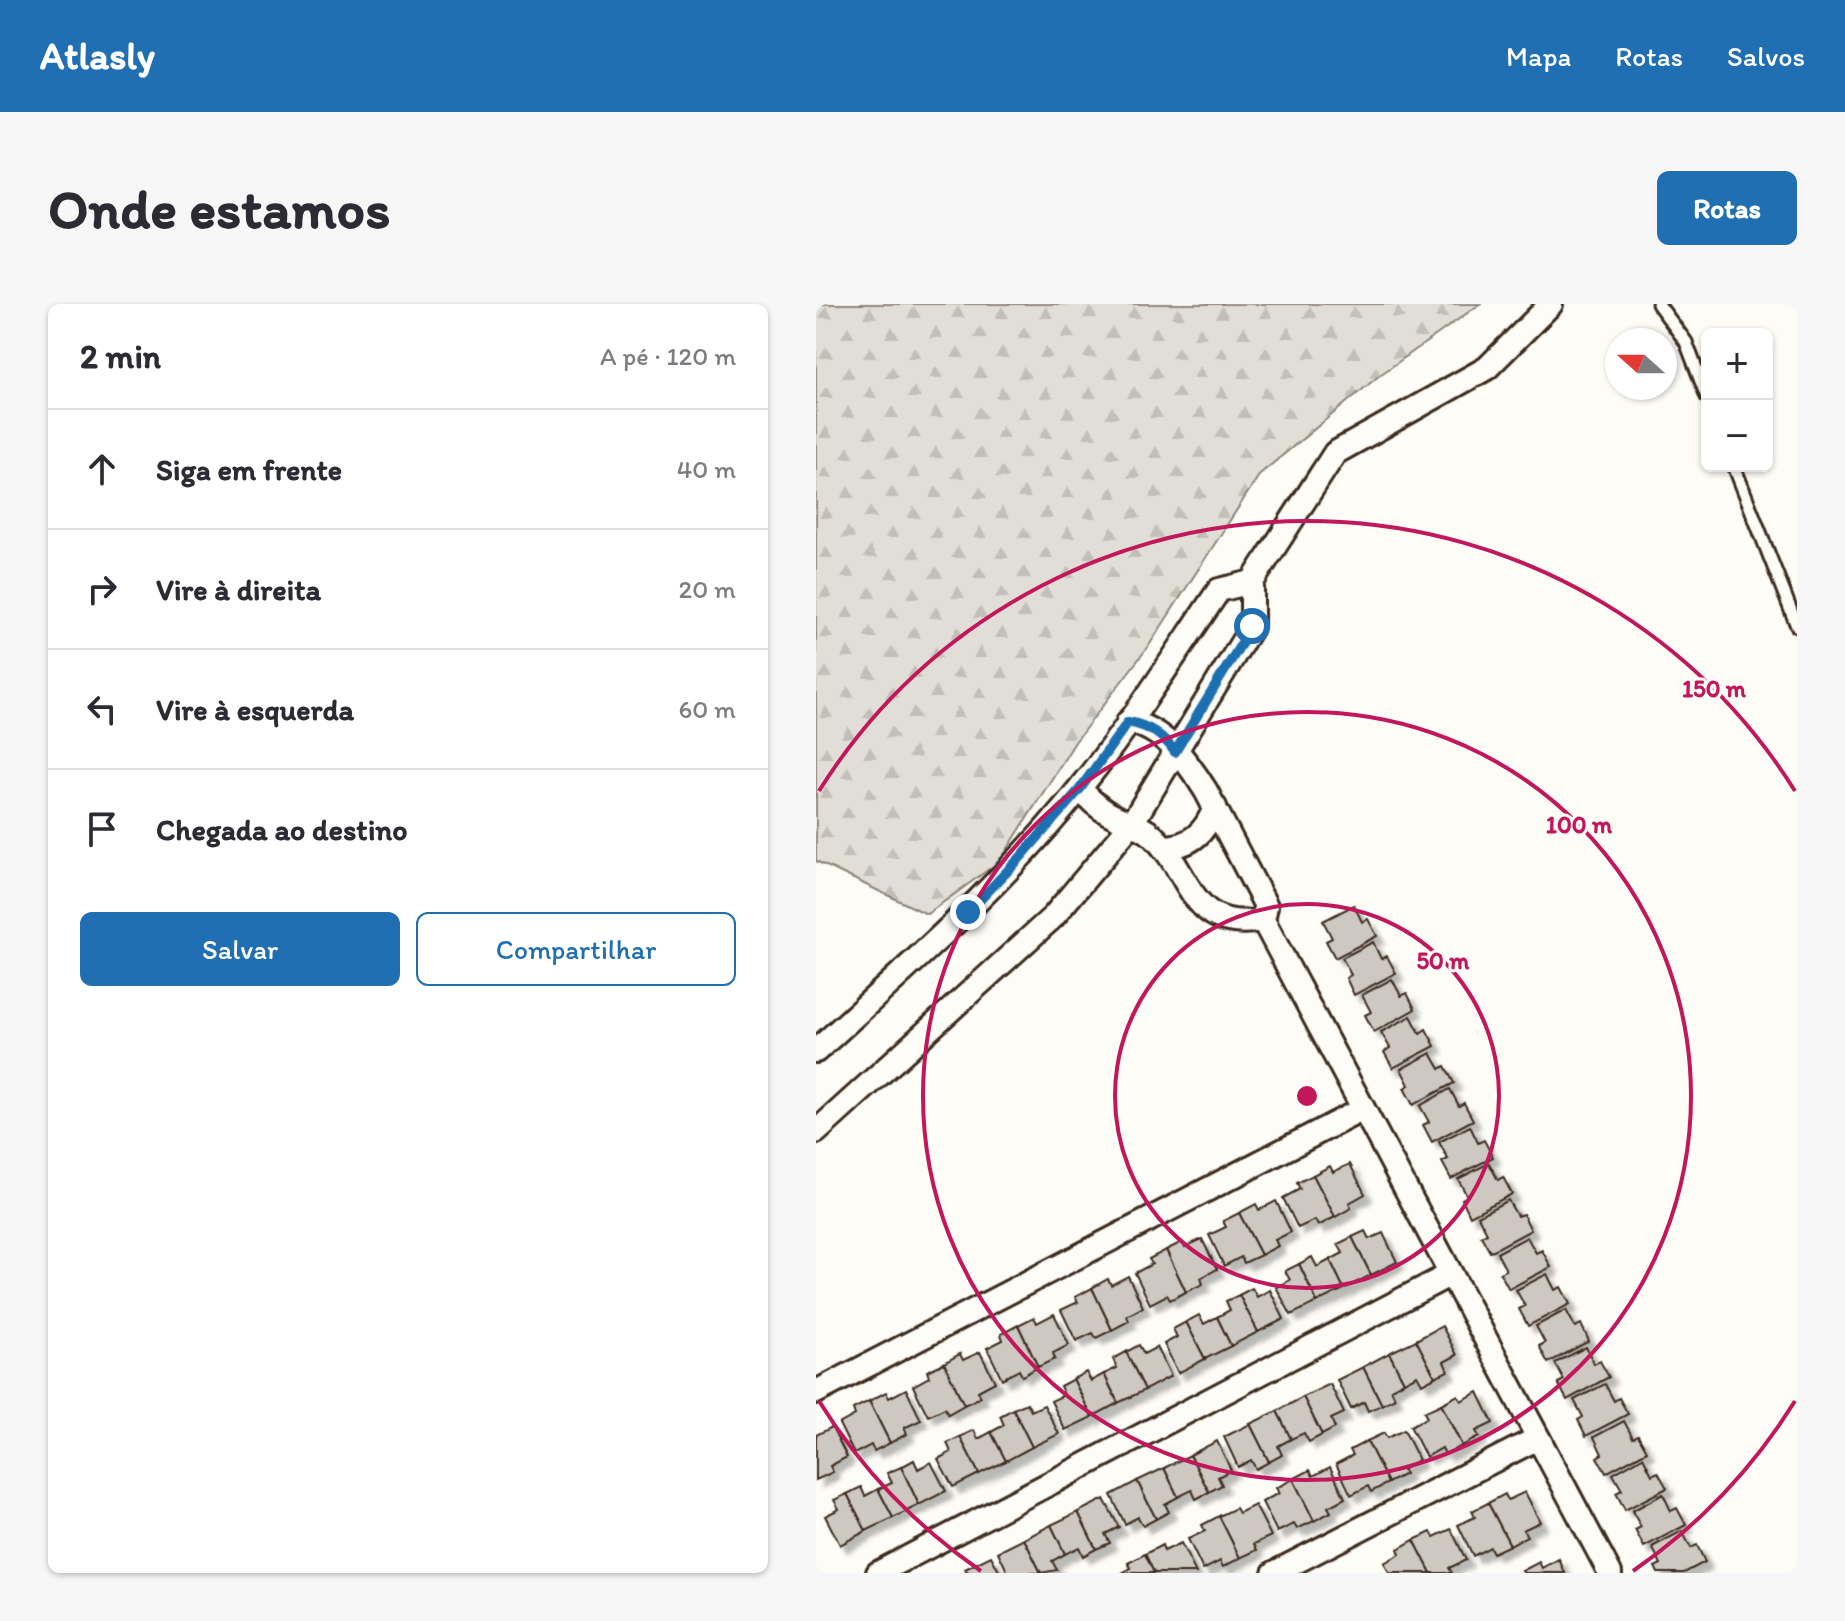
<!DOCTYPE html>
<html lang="pt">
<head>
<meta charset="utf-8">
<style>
	:root { --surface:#fff; --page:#f7f7f7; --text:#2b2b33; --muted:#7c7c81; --line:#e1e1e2; --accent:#1f6fb2 }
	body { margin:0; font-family:Itim,sans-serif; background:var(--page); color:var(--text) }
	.controls { position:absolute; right:24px; top:24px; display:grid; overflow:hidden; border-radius:12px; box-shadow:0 2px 6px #0004 }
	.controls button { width:72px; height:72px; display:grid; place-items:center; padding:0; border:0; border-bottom:2px solid var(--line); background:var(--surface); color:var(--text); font:40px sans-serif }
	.compass { position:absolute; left:789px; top:24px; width:72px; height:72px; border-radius:50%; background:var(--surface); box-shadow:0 2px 6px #0004; rotate:291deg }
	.stop { position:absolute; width:24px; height:24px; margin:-18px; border:6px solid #1f6fb2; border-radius:50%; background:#fff }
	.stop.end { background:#1f6fb2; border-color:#fff; box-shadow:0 2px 8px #0008 }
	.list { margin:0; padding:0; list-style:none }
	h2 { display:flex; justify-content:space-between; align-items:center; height:104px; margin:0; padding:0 32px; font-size:34px }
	h2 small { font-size:26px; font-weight:400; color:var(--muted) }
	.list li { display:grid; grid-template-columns:52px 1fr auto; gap:24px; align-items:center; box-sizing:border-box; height:120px; padding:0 32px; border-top:2px solid var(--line) }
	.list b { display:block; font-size:30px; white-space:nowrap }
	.list em { font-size:26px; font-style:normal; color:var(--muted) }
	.actions { display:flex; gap:16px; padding:24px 32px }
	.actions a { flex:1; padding:18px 0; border:2px solid var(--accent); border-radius:12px; text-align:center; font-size:28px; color:var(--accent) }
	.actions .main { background:var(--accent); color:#fff }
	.icon { flex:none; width:44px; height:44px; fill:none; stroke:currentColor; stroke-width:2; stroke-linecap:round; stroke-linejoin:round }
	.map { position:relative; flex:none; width:981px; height:1269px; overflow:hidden; border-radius:12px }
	header { display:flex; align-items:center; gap:48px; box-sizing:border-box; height:112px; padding:0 40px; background:var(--accent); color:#fff }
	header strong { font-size:38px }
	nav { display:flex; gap:44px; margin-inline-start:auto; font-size:28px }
	.intro { display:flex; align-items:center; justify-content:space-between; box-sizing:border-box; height:192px; padding:0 48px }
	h1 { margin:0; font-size:56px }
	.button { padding:20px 36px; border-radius:12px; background:var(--accent); color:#fff; font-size:28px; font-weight:700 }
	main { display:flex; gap:48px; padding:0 48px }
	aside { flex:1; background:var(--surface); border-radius:12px; box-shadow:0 2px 6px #0004 }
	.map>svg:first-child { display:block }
	.forest { fill:url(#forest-firs); stroke:#8e847a; stroke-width:2 }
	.building { fill:#cdc8c2; stroke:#3b2a1e; stroke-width:2; filter:url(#shadow) }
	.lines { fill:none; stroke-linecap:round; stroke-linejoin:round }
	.service-casing { stroke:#3b2a1e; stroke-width:17 }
	.minor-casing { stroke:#3b2a1e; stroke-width:28 }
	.service { stroke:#fdfcf7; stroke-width:11 }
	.minor { stroke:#fdfcf7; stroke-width:22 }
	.route { stroke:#1f6fb2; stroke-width:10 }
	.ring { fill:none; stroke:#c2185b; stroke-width:4 }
	.centre { fill:#c2185b; stroke:#fdfcf7; stroke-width:4 }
	.ring-label { font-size:24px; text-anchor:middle; font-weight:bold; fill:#c2185b; stroke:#fdfcf7; stroke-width:6; stroke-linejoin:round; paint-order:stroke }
</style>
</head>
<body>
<header>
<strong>Atlasly</strong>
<nav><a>Mapa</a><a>Rotas</a><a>Salvos</a></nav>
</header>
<div class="intro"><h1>Onde estamos</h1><a class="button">Rotas</a></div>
<main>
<aside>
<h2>2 min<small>A pé · 120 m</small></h2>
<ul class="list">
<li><svg class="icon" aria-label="ahead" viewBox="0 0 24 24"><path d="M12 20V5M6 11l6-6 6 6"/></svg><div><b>Siga em frente</b></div><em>40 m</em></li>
<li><svg class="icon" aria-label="right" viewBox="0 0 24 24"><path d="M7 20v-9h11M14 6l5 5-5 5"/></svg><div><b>Vire à direita</b></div><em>20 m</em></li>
<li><svg class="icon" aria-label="left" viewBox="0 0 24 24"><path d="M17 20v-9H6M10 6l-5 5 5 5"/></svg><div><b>Vire à esquerda</b></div><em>60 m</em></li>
<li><svg class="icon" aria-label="arrive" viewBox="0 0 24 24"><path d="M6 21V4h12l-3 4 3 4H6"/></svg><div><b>Chegada ao destino</b></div></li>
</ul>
<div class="actions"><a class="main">Salvar</a><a>Compartilhar</a></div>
</aside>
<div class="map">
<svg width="981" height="1269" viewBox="0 0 981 1269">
	<defs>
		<pattern id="forest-firs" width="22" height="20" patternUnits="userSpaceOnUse" patternTransform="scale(2)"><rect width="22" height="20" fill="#e1ded7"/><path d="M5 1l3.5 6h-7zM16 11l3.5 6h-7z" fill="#c2bfb8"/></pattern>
		<filter id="shadow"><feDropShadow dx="7" dy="7" stdDeviation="2" flood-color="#0004"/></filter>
	</defs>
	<rect width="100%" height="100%" fill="#fdfcf7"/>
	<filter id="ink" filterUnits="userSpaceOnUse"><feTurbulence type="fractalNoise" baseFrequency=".0125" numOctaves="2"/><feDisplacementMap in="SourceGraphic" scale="16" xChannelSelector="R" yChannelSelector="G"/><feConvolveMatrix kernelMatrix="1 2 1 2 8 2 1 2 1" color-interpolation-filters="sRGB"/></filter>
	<g filter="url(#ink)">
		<path class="forest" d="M0 0H664L564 71 444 170 332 343 259 438 184 557 111 610 0 557Z"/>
		<g class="building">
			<path d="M538 601 546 618 552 615 561 632 519 654 510 637 516 634 507 617Z"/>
			<path d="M557 638 565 655 571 652 580 669 538 691 530 674 535 671 526 654Z"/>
			<path d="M576 675 585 692 591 689 599 705 558 728 549 711 555 708 546 691Z"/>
			<path d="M595 712 604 729 610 725 619 742 577 764 568 748 574 744 565 728Z"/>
			<path d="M615 749 624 765 629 762 638 779 597 801 588 784 593 781 585 765Z"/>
			<path d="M634 785 643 802 648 799 657 816 616 838 607 821 613 818 604 802Z"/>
			<path d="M654 822 662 839 668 836 677 853 635 875 626 858 632 855 623 838Z"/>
			<path d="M673 859 682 876 687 873 696 890 654 912 646 895 651 892 642 875Z"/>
			<path d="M534 860 549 890 533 899 535 904 519 913 497 871 514 862 517 868Z"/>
			<path d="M497 871 519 913 502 922 499 916 482 924 467 894 484 885 481 879Z"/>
			<path d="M692 896 701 912 707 910 715 926 674 948 665 932 671 929 662 912Z"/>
			<path d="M460 897 475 928 459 936 462 942 445 951 423 909 440 900 443 906Z"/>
			<path d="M423 909 445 951 428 959 425 953 408 962 393 931 410 923 407 917Z"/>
			<path d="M549 927 553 935 567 929 581 958 555 971 536 933Z"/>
			<path d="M536 933 555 971 528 985 514 956 527 949 522 940Z"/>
			<path d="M711 933 720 949 726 946 735 963 693 985 684 969 690 966 681 949Z"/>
			<path d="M386 935 401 965 385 974 387 980 370 988 350 946 366 938 369 943Z"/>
			<path d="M350 946 370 988 354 996 351 991 334 1000 319 969 336 960 333 955Z"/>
			<path d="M496 953 501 963 514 956 528 985 501 998 483 960Z"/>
			<path d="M483 960 501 998 475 1011 460 983 474 976 469 967Z"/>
			<path d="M731 970 739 986 745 983 754 1000 712 1022 703 1005 709 1002 700 986Z"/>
			<path d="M312 972 327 1003 311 1012 313 1017 296 1026 276 984 292 975 295 981Z"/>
			<path d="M276 984 296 1026 280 1034 277 1029 260 1037 245 1006 262 998 259 993Z"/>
			<path d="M436 984 441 993 454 986 468 1015 442 1028 423 991Z"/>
			<path d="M423 991 442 1028 415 1042 401 1013 414 1006 410 997Z"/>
			<path d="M750 1006 759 1023 765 1020 773 1037 732 1059 723 1042 729 1039 720 1022Z"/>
			<path d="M238 1010 253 1041 237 1049 239 1055 222 1063 202 1021 218 1013 221 1019Z"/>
			<path d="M383 1011 388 1020 401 1013 415 1042 389 1055 370 1018Z"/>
			<path d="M370 1018 389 1055 362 1069 348 1040 361 1033 357 1025Z"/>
			<path d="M202 1021 222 1063 206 1072 203 1066 186 1075 171 1044 187 1036 185 1030Z"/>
			<path d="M626 1022 641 1051 628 1058 632 1067 619 1073 600 1036Z"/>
			<path d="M600 1036 619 1073 606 1080 601 1071 588 1078 573 1049Z"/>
			<path d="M323 1041 328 1050 341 1043 355 1072 329 1086 310 1048Z"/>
			<path d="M770 1043 778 1060 784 1057 793 1073 751 1096 742 1079 748 1076 739 1059Z"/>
			<path d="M164 1048 179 1078 162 1087 165 1093 148 1101 128 1059 144 1050 147 1056Z"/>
			<path d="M310 1048 329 1086 302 1099 288 1070 301 1064 297 1055Z"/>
			<path d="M573 1049 588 1078 575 1085 579 1094 566 1101 547 1063Z"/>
			<path d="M128 1059 148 1101 132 1110 129 1104 112 1112 97 1082 113 1073 111 1067Z"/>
			<path d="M547 1063 566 1101 552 1107 548 1098 535 1105 521 1076Z"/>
			<path d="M270 1068 275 1077 288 1070 302 1099 276 1113 257 1075Z"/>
			<path d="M257 1075 276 1113 249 1126 235 1097 248 1091 244 1082Z"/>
			<path d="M514 1080 528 1109 515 1115 519 1124 506 1131 487 1093Z"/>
			<path d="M789 1080 798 1097 803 1094 812 1110 770 1132 762 1116 767 1113 758 1096Z"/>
			<path d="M90 1085 105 1116 88 1124 91 1130 74 1139 53 1097 70 1088 73 1094Z"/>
			<path d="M662 1088 677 1119 660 1127 663 1133 646 1142 625 1100 642 1091 645 1097Z"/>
			<path d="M487 1093 506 1131 493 1138 488 1129 475 1135 461 1107Z"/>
			<path d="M53 1097 74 1139 58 1147 55 1141 38 1150 23 1120 39 1111 37 1105Z"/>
			<path d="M211 1099 215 1107 228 1101 243 1130 216 1143 197 1105Z"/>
			<path d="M625 1100 646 1142 629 1150 626 1144 610 1153 594 1122 611 1114 608 1108Z"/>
			<path d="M197 1105 216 1143 190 1157 175 1128 188 1121 184 1112Z"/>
			<path d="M461 1107 475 1135 462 1142 466 1151 453 1158 434 1120Z"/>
			<path d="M808 1117 817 1134 822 1131 831 1147 790 1169 781 1153 786 1150 778 1133Z"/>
			<path d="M434 1120 453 1158 440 1165 435 1156 422 1163 408 1133Z"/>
			<path d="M16 1123 31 1153 14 1162 17 1168 0 1176V1131Z"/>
			<path d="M158 1126 162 1135 175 1128 190 1157 163 1170 144 1133Z"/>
			<path d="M588 1126 603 1156 586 1165 589 1170 572 1179 551 1137 568 1129 571 1134Z"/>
			<path d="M144 1133 163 1170 137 1183 122 1155 135 1148 131 1139Z"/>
			<path d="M401 1137 415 1166 402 1173 406 1181 393 1188 374 1151Z"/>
			<path d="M551 1137 572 1179 555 1188 552 1182 535 1191 520 1160 537 1151 534 1146Z"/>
			<path d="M374 1151 393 1188 380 1195 376 1186 362 1193 348 1164Z"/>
			<path d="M827 1153 836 1171 842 1168 851 1184 809 1206 800 1189 806 1186 797 1170Z"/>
			<path d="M98 1156 102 1165 115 1158 130 1187 103 1201 85 1163Z"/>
			<path d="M85 1163 103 1201 77 1214 62 1185 76 1179 71 1169Z"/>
			<path d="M514 1163 529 1194 512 1203 515 1208 498 1217 477 1175 494 1166 497 1172Z"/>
			<path d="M348 1164 362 1193 349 1200 353 1208 340 1215 321 1177Z"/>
			<path d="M477 1175 498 1217 481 1225 478 1220 461 1228 446 1198 463 1189 460 1184Z"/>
			<path d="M321 1177 340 1215 327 1222 322 1213 309 1220 295 1191Z"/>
			<path d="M45 1183 49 1192 62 1185 77 1214 50 1227 31 1190Z"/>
			<path d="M709 1188 724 1218 707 1226 711 1232 694 1241 672 1199 689 1190 692 1196Z"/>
			<path d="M31 1190 50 1227 24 1241 9 1212 23 1205 18 1196Z"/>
			<path d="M847 1190 855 1207 861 1204 870 1221 828 1243 819 1226 825 1223 816 1207Z"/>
			<path d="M288 1195 303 1223 289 1230 294 1239 280 1245 262 1208Z"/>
			<path d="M672 1199 694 1241 677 1249 674 1243 657 1252 642 1221 659 1213 656 1207Z"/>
			<path d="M439 1201 455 1232 438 1240 441 1246 424 1254 403 1212 420 1204 423 1209Z"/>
			<path d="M262 1208 280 1245 267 1252 263 1243 249 1250 235 1221Z"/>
			<path d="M403 1212 424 1254 407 1263 404 1257 387 1266 372 1235 389 1227 386 1221Z"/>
			<path d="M235 1221 249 1250 236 1257 241 1266 225 1269 208 1235Z"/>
			<path d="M635 1225 650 1256 633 1264 636 1269H615L598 1236 615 1228 618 1233Z"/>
			<path d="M866 1227 875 1244 881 1241 889 1258 868 1269H842L839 1263 845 1260 836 1243Z"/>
			<path d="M208 1235 225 1269H192L182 1248Z"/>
			<path d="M598 1236 615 1269H573L568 1259 584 1250 582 1245Z"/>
			<path d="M365 1239 380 1269H338L329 1250 346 1241 348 1247Z"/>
			<path d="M329 1250 338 1269H306L315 1264 312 1259Z"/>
			<path d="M175 1252 184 1269H151L149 1265Z"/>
			<path d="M743 1255 749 1269H708L706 1267 723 1258 726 1264Z"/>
		</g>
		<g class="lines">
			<g class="service-casing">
				<g id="service">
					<path d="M842 0 870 38 891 93"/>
					<path d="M918 162 981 322"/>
				</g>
			</g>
			<g class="minor-casing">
				<g id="minor">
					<path d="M312 418C348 424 372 458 390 487L450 602 447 616 794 1269"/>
					<path d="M264 485C274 496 284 506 298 512 311 519 326 521 337 532 377 570 373 629 447 616"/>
					<path d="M347 543C374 543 390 528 399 503"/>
					<path d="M0 747C91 663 186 582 263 485 314 422 358 352 403 286L436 278"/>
					<path d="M0 828 237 613 316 519 436 322V278L519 149 671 64 735 0"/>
					<path d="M0 1088 547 805"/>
					<path d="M62 1269 635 970"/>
					<path d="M458 1269 722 1134"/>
				</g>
			</g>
			<use href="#service" class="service"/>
			<use href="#minor" class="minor"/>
		</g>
	</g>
	<g class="lines" filter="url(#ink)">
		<path class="route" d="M152 608 204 554 264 485 312 418C333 422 347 431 359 448L436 322"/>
	</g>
	<g class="ring">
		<circle cx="491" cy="792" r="192"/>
		<circle cx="491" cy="792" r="384"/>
		<path d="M979 1097A576 576 0 0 1 817 1267M165 1267A576 576 0 0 1 3 1097M3 487A576 576 0 0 1 979 487"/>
	</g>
	<circle cx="491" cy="792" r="12" class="centre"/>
	<g class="ring-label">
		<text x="898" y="393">150 m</text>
		<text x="763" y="529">100 m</text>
		<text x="627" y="665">50 m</text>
	</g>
</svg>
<div class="controls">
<button>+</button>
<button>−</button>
</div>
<svg class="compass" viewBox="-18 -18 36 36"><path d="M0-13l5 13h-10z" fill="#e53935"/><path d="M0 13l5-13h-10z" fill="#7c7c81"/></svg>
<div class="stop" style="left:436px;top:322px"></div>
<div class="stop end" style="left:152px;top:608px"></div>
</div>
</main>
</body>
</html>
